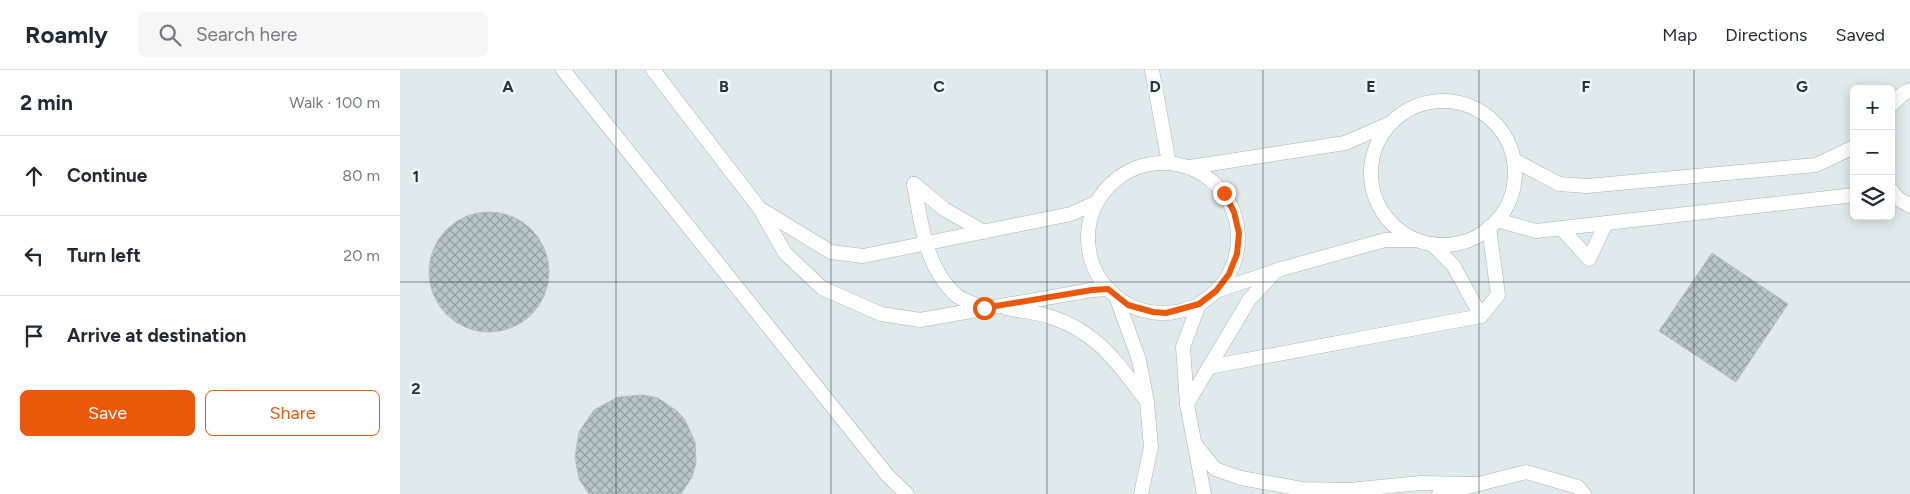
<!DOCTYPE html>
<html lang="en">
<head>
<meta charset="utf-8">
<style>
	:root { --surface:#fff; --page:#f6f6f7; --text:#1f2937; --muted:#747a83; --line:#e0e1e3; --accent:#ea580c }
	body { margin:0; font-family:Figtree,sans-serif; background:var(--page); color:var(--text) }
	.controls { position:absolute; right:15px; top:15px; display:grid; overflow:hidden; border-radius:8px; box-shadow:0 2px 12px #0003 }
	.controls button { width:45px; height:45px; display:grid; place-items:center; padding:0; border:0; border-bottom:1px solid var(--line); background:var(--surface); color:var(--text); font:25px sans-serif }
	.stop { position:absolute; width:15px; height:15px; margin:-11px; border:4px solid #ea580c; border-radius:50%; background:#fff }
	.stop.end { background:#ea580c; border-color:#fff; box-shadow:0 1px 5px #0008 }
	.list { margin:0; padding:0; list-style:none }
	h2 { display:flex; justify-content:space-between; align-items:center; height:65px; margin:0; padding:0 20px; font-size:21px }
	h2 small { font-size:16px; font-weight:400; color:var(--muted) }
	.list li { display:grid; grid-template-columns:32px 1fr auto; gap:15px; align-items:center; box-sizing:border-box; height:80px; padding:0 20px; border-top:1px solid var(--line) }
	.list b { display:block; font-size:19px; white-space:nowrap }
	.list em { font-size:16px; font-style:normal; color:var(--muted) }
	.actions { display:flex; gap:10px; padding:15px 20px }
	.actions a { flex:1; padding:11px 0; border:1px solid var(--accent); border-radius:8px; text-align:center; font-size:18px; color:var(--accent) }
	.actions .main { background:var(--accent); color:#fff }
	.icon { flex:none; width:28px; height:28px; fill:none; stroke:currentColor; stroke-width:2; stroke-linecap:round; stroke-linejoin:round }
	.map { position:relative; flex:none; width:1510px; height:424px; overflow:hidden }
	header { display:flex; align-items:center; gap:30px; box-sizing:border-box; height:70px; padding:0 25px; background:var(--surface); border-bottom:1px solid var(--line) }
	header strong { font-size:24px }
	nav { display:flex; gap:28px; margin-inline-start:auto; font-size:18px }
	.search { width:350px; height:45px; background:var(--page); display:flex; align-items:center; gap:12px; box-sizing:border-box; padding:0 18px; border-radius:8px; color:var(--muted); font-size:19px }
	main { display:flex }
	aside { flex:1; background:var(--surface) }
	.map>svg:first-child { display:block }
	.building { fill:url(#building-cross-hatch); stroke:#b3c1c4 }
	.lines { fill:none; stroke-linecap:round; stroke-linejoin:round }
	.minor-casing { stroke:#a7b2b6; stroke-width:15 }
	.minor { stroke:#fff; stroke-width:14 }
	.route { stroke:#ea580c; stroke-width:6 }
	.grid { fill:none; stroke:#21333b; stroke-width:1; stroke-opacity:0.55 }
	.grid-label { font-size:16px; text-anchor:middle; font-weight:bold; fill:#21333b; stroke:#f0f7f7; stroke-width:5; stroke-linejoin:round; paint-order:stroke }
</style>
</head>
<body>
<header>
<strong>Roamly</strong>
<div class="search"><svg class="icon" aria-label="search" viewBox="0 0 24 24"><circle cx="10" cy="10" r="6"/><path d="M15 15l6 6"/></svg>Search here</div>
<nav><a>Map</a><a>Directions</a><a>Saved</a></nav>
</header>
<main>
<aside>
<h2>2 min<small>Walk · 100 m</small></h2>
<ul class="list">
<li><svg class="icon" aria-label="ahead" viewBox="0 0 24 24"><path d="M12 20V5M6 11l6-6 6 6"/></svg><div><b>Continue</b></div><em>80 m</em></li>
<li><svg class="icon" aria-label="left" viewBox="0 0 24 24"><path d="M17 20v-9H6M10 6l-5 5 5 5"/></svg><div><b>Turn left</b></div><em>20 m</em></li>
<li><svg class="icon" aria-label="arrive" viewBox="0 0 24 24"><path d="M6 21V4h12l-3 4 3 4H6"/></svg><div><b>Arrive at destination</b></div></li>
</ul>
<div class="actions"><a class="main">Save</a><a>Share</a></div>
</aside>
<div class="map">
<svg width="1510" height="424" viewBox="0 0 1510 424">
	<defs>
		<pattern id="building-cross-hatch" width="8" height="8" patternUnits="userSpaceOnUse" patternTransform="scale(1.25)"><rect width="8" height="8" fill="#b8c6c8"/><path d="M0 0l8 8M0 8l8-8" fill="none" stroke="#95a1a4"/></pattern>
	</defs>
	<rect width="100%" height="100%" fill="#e0e9eb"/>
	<g class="building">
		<circle cx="89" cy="202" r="60"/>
		<path d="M1312 183 1388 234 1336 312 1259 261Z"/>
		<path d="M243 325 258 328 277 341 285 350 295 372 296 393 292 407 281 424H189L179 409 175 387 179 362 194 340 218 327Z"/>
	</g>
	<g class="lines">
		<g class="minor-casing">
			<g id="minor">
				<path d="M163 0 488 406 507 424"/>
				<path d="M253 0 360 139 385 183 422 218 481 244 520 250 692 220 708 219"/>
				<path d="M752 0 769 93"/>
				<circle cx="1043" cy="103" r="72"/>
				<path d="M1491 35 1505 22 1510 20"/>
				<path d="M1114 90 1159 114 1187 116 1416 95 1454 77"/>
				<circle cx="763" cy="168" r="75"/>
				<path d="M790 97 945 73 989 54"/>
				<path d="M514 114C521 152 525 197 556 225 563 231 576 234 584 238"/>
				<path d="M514 114 544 139 584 162"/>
				<path d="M1491 120 1497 128 1510 136"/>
				<path d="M362 140 431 182 463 186 671 144 697 132"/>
				<path d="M1097 150 1136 161 1454 125"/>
				<path d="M1161 158 1189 189 1206 153"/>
				<path d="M1032 174 1053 195 1081 246"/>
				<path d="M816 221 881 199 985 170H1015"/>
				<path d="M716 226 739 290 747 332 751 377 741 424"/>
				<path d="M799 234 783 277 787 334 804 424"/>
				<path d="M606 238C620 241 637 242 651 247 697 262 717 292 745 329"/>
				<path d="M809 297 1081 246 1098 225 1089 157"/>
				<path d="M787 334 849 230 875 202"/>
				<path d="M795 374 815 399 841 408 902 419 949 420 1021 413 1074 414"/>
				<path d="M1039 424 1126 402 1178 417 1184 424"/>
			</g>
		</g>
		<use href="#minor" class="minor"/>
	</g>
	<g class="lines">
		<path class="route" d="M584 238 692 220 708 219 728 235 753 242 766 243 799 234 816 221 829 204 837 184 839 163 834 142 824 123"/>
	</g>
	<path class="grid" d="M216 0V424M431 0V424M647 0V424M863 0V424M1079 0V424M1294 0V424M0 212H1510"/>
	<g class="grid-label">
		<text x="108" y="22">A</text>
		<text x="324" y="22">B</text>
		<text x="539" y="22">C</text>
		<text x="755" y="22">D</text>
		<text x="971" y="22">E</text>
		<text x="1186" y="22">F</text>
		<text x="1402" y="22">G</text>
		<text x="16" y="112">1</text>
		<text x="16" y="324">2</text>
	</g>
</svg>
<div class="controls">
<button>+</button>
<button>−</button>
<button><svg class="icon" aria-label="layers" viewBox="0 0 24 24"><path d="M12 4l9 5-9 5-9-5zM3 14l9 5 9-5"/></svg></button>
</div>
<div class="stop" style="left:584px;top:238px"></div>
<div class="stop end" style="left:824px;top:123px"></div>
</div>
</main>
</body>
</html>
